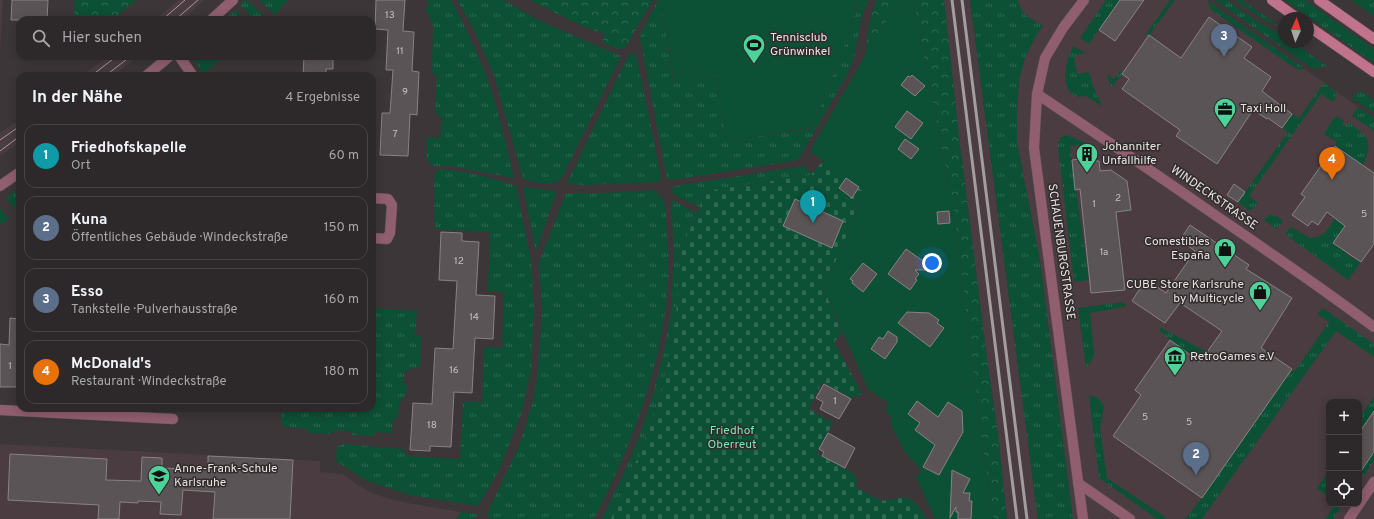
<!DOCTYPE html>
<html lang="de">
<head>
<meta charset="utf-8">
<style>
	:root { --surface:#2d282a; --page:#353032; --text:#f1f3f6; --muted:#a7a6a8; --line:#484447; --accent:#8c9099 }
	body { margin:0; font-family:Overpass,sans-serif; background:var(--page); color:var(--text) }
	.controls { position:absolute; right:12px; bottom:12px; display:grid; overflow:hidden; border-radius:8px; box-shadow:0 2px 10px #0003 }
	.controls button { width:36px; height:36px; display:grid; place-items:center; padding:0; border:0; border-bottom:1px solid var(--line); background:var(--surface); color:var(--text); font:20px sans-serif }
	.compass { position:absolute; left:1278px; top:12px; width:36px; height:36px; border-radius:50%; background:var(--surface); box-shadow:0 2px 10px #0003; rotate:3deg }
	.you { position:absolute; left:932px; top:263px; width:14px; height:14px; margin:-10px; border:3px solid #fff; border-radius:50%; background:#1a73e8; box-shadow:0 0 0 6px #1a73e833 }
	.badge { display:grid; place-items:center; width:26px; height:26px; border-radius:50%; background:var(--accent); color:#fff; font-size:13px; font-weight:700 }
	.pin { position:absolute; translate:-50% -33px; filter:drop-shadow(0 1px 2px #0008) }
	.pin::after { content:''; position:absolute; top:21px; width:14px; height:12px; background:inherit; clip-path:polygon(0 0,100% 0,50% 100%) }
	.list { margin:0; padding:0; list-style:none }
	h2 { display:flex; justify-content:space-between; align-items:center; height:52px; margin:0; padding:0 16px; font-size:17px }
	h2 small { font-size:13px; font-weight:400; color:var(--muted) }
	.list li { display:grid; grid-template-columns:26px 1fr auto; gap:12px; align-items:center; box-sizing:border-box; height:64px; margin:0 8px 8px; padding:0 8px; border:1px solid var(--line); border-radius:12px }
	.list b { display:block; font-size:15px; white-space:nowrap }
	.list p { margin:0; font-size:13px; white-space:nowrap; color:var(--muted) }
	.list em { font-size:13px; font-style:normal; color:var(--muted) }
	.icon { flex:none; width:22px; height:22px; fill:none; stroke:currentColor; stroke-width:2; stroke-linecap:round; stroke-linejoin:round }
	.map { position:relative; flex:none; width:1374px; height:519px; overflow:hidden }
	.search { position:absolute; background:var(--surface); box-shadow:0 2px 10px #0003; left:16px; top:16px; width:360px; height:44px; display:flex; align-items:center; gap:10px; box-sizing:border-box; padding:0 14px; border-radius:12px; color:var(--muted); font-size:15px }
	.panel { position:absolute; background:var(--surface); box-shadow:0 2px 10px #0003; left:16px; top:72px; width:360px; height:340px; border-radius:12px }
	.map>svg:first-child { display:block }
	.built { fill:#4a3c40; fill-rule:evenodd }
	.grass { fill:url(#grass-tufts) }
	.forest { fill:url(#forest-crowns) }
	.cemetery { fill:url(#cemetery-stones) }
	.garden { fill:#0c5036 }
	.building { fill:#5b5456; stroke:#898284 }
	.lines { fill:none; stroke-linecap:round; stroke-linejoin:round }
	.minor-casing { stroke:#575253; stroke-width:11 }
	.tertiary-casing { stroke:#575253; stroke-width:11 }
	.secondary-casing { stroke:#575253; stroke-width:11 }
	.minor { stroke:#905e6e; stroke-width:10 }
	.tertiary { stroke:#905e6e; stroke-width:10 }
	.secondary { stroke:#c1728c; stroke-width:10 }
	.tram { stroke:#a29d9f; stroke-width:1 }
	.rail { stroke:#a29d9f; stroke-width:3 }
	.labels { text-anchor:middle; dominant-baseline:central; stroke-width:3; stroke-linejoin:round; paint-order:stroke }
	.number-label { font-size:10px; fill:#c3bec0 }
	.poi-label { font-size:12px; fill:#e6e2e3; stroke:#322c2d; text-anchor:start }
	.street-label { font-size:12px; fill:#e6e2e3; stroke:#322c2d }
	.park-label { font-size:12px; fill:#7ae4b2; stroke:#322c2d }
</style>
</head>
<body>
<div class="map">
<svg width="1374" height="519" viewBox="0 0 1374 519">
	<defs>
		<pattern id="grass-tufts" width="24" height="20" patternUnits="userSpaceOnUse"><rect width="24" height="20" fill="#0c5036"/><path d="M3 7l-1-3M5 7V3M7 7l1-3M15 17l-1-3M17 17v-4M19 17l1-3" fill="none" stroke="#2f6953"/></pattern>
		<pattern id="forest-crowns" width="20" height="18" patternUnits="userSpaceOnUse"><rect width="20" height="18" fill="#0c5036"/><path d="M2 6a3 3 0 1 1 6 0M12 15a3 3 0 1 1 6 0" fill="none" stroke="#2f6953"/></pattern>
		<pattern id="cemetery-stones" width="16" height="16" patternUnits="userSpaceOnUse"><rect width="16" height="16" fill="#0c5036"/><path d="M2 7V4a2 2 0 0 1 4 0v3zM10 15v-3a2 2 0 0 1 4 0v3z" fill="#2f6953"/></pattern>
	</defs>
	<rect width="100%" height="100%" fill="#3c3638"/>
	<g class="built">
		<path d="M0 0H3L0 53Z"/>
		<path d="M179 0H204L183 20H155Z"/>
		<path d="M944 0H970L1038 519H1007L998 435 987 359 959 137Z"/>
		<path d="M1018 0H1207L1374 118V519H1073L1040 261 1017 142V109L1019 80 1025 58 1037 34 1043 26 1030 18 1019 8ZM1329 402H1359V504H1329Z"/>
		<path d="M109 56H139L113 76H81Z"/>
		<path d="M20 119V142L0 156V133Z"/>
		<path d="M0 444 320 461V472L343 474 355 483 370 492 386 498 413 504 461 512 456 519H0Z"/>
	</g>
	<g class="grass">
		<path d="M245 0H247L267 19 255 20 240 5Z"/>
		<path d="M259 0H288L275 15Z"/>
		<path d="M427 0H451C464 24 476 49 486 75 498 108 506 144 514 178L451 166H431V163L427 161V137L440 138 442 118 435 112 437 76 432 72 433 25 425 8 429 5Z"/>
		<path d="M457 0H504L540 21 621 56 564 174C563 176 561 179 558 181 551 186 531 182 523 179L494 75 472 26Z"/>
		<path d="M658 0H662L660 1 674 83 716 76 727 141 812 128 850 31 859 0H868L861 20 854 58 847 75 798 160 672 180 667 179 640 38 642 31Z"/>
		<path d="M970 0H1018C1020 14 1031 19 1043 26L1037 34 1025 58 1019 80 1017 109V142L1040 261 1073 519H1038Z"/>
		<path d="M1106 0H1120L1089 44 1080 38Z"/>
		<path d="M1170 0H1175L1148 37 1146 34Z"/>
		<path d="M1215 0H1227L1258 22 1284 36V42H1293L1327 66 1313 69Z"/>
		<path d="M1235 0H1242L1281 27 1264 20Z"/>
		<path d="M1285 0H1305L1374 49V63Z"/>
		<path d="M1351 0H1374V16Z"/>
		<path d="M1208 1 1305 69 1300 70 1289 64 1210 9Z"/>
		<path d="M236 10 245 20H224Z"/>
		<path d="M1074 46 1085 53 1074 56 1077 74 1089 72 1093 86 1102 106 1086 96C1082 96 1077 98 1074 95 1060 88 1066 56 1074 46Z"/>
		<path d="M632 52 636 55 649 116 661 178 657 182 587 185 569 184 568 181 628 56Z"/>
		<path d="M194 56H225L202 75Z"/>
		<path d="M171 71 183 76H159L164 72Z"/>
		<path d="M1120 71 1123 73 1111 88 1107 74 1114 79Z"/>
		<path d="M1324 83 1336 92 1337 96 1333 102 1321 94 1249 196 1258 203 1250 211 1238 202 1288 132 1282 128 1292 114 1299 118Z"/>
		<path d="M1362 91 1374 101V113L1352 98 1355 94Z"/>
		<path d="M1358 107 1374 118V131L1352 116Z"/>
		<path d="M1338 117 1344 120 1342 124 1345 126 1348 122C1368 137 1374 140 1363 166L1335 146 1337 142 1324 134 1334 118Z"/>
		<path d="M1067 135 1088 144 1070 146 1089 280 1074 282 1058 147C1058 139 1060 137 1067 135Z"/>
		<path d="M803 166 812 173 811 175 707 191 700 207 676 196 672 192 673 187 676 186Z"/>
		<path d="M441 169C466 172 493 177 516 186L531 261 534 310 531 372 521 414 500 468 478 506 410 495 365 480 336 461 337 447 343 444 403 449 407 456 460 459 463 402H482L484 347 502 348 504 292 488 291 490 232 435 229 434 176 436 171Z"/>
		<path d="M1374 171V185L1333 243 1347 253V255L1361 262 1348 280 1285 234 1291 227 1310 238 1318 237 1326 232 1339 212Z"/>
		<path d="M20 187V209L17 211 6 198Z"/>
		<path d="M523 187 557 191 536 252Z"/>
		<path d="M654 190C657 193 662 197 664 201 667 211 666 224 667 234 676 332 638 433 594 519H490L487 514 520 444 533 401 537 379 542 313 539 263 566 193H603Z"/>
		<path d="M671 201H674L697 213 681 250 675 328 677 332 675 336 660 395 640 453V458L636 461 611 519H602L622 477 640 435 653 395 666 342 671 310 674 251Z"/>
		<path d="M0 208 9 219 0 225Z"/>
		<path d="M1271 215 1276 216 1283 220 1277 229 1264 220 1267 216Z"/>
		<path d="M1123 302 1126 305 1124 307 1090 313 1094 354 1091 362 1086 368 1078 308Z"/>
		<path d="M372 308 417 311 415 335 421 336 420 366 405 371 403 382 407 386V391L400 403 397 418 393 420 392 433 375 432 374 436 352 435V431L333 430 332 434 308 433V429L284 427 281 422 282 408H372Z"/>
		<path d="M1323 308 1374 344V357L1336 331 1202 519H1185L1202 498 1265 408 1176 345 1159 330 1161 328 1207 352 1271 398 1292 369 1295 371 1329 322 1317 314Z"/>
		<path d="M1089 396H1094L1099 399 1104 406 1100 428 1107 478 1161 514 1165 517V519H1157L1099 478Z"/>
		<path d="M1374 397V411L1359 433V418Z"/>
		<path d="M1374 452V461L1359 482V474Z"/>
		<path d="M1329 471V497L1317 488Z"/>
		<path d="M1335 505 1340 509 1333 519H1325Z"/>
		<path d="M461 512 478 514 474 519H456Z"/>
	</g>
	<g class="forest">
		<path d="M75 0H136L112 20H74Z"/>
		<path d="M530 0H653L625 48 619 49 602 43 605 34 582 26Z"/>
		<path d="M876 0H899L865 56 869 25Z"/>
		<path d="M913 0H944L959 137 987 359 998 435 1007 519H993L978 409 953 206Z"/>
	</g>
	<path class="cemetery" d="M824 160 863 191 858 201 856 213 824 289 842 333 834 342 862 394 851 398 822 382 809 409 833 423 816 453 854 474 857 479 856 487 881 501 905 497 912 500 920 508 927 519H611L636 461 640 457V453L660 395 675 335 677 332 675 328 681 250 707 191 811 175Z"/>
	<g class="garden">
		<path d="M664 0H858L850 31 812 127 727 141 716 76 675 83 660 1Z"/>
		<path d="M899 0H913L953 206 978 409 993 519H935L916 477 922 471 905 452 890 423 892 419 885 409 889 403 869 390 864 380 824 289 856 213 858 201 863 191 810 151 865 56Z"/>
	</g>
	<g class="building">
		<path d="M12 0H48L47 20H11Z"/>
		<path d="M376 0H405L403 31 414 32 412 71 419 72 417 115 410 114 408 156 380 155 382 113H390L393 70H386L388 30 375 29Z"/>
		<path d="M1120 0H1144L1115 41 1099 30Z"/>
		<path d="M1209 17 1252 47 1244 58 1271 77 1262 91 1292 114 1282 128 1268 118 1267 119 1253 110 1217 164 1176 136 1180 130 1122 89 1129 79 1122 74 1149 35 1181 58Z"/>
		<path d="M304 56H333V69H326V76H303Z"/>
		<path d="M912 75 925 86 915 96 901 85 908 76 910 77Z"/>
		<path d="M907 111 923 123 911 139 895 127Z"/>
		<path d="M905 139 919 149 911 159 898 149Z"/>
		<path d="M1335 146 1374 173V244L1361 262 1333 243 1345 226 1327 212 1318 225 1312 221 1308 226 1292 215 1305 197 1301 194Z"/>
		<path d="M1094 157 1095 161H1099L1100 171 1111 170 1127 181 1131 210 1116 212 1125 290 1091 293 1080 189 1075 190 1072 160Z"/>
		<path d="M846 178 859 187 852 198 839 188Z"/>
		<path d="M1234 184 1245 192 1238 202 1227 195Z"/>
		<path d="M795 199 843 221 832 248 783 226Z"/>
		<path d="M949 211 950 223 938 224 937 212Z"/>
		<path d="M1190 225 1249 265 1246 269 1292 298 1261 348 1292 369 1202 498 1113 436 1141 395 1135 390 1170 340 1200 362 1222 331 1180 303 1165 323 1132 301 1146 279 1166 293 1195 251 1180 240Z"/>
		<path d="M441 232 462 233V241L479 242 476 295 495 296 493 339 475 338 472 393 454 392 451 447 430 446V451L410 450 413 403 432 404 435 348 453 349 457 281 439 280Z"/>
		<path d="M906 249 936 270H915L919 274 915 279 917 280 910 290 888 274Z"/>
		<path d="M863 263 877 274 863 292 852 283 853 281 850 279Z"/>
		<path d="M907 312 929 313 939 320 937 323 944 328 930 347 898 323Z"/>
		<path d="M10 318 20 319V387H0V344L9 345Z"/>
		<path d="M888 331 897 337V342L885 359 871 349 879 337 883 339Z"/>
		<path d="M824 384 851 399 839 419 820 409 823 402 816 398Z"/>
		<path d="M917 401 938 417 948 402 962 411 963 432 939 475 923 467 935 445 915 430 920 423 908 414Z"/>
		<path d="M1374 411V452L1359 474V433Z"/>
		<path d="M828 433 855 448 845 468 822 456 824 452 819 449Z"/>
		<path d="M10 454 107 459 106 480 141 481 142 457 162 458V468L208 470V456L293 460 290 519H213L215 492 183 490 181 515 160 514 161 502 138 501V503L120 502 119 519H98L99 505 8 500Z"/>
		<path d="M952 470 970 479 963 493H970L969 501H972L971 519H958V512H956V507L950 518Z"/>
	</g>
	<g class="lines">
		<g class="minor-casing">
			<g id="minor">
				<path d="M179 56 193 76"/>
				<path d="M1037 94C1097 134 1156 174 1215 215 1269 252 1322 288 1374 327"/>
				<path d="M372 198 388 199 392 205 390 233 387 239 372 238"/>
				<path d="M0 410 173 419"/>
				<path d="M1078 483 1130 519"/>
				<path d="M1359 504 1374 482"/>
				<path d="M1083 519 1034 148 1037 94 1045 58 1063 28 1084 0"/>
				<path d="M1349 519 1359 504"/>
			</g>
		</g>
		<g class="tertiary-casing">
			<g id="tertiary">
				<path d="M211 20 233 0"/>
				<path d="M146 76 170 56"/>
				<path d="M0 186 20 172"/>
			</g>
		</g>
		<g class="secondary-casing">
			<g id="secondary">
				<path d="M1272 0 1297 18"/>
				<path d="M1319 0 1374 39"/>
				<path d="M1308 26 1374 72"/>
			</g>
		</g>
		<use href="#minor" class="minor"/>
		<use href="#tertiary" class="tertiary"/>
		<use href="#secondary" class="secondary"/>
		<g class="tram">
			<path d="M162 20 185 0"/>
			<path d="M175 20 198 0"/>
			<path d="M91 76 117 56"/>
			<path d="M105 76 131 56"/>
			<path d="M0 140 20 126"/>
			<path d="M0 151 20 136"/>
		</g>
		<g class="rail">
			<path d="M952 0 1017 519"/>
			<path d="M962 0 1027 519"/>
		</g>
	</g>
	<defs>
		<g id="stadium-pin" transform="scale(1.15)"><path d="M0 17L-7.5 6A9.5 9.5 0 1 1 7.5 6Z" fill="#4dd39a" stroke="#322c2d"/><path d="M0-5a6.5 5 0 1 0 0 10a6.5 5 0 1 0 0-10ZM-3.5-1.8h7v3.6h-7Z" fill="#111"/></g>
		<g id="office-pin" transform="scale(1.15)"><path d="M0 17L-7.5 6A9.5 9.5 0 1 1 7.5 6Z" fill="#4dd39a" stroke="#322c2d"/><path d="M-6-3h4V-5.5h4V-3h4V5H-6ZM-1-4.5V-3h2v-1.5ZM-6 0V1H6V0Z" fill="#111"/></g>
		<g id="building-pin" transform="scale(1.15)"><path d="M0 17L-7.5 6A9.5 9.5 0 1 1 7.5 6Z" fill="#4dd39a" stroke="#322c2d"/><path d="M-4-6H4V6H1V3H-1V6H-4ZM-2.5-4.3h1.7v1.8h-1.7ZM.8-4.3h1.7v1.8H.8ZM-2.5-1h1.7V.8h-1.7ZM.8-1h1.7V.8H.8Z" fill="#111"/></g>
		<g id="shop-pin" transform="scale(1.15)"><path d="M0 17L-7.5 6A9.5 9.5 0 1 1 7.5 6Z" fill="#4dd39a" stroke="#322c2d"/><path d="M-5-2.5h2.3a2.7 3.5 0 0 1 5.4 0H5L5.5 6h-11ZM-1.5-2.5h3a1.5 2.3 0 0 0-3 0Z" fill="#111"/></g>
		<g id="museum-pin" transform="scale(1.15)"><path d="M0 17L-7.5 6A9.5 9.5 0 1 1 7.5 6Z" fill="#4dd39a" stroke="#322c2d"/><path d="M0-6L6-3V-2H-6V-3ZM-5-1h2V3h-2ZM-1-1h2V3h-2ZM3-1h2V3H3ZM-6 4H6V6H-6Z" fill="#111"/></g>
		<g id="school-pin" transform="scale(1.15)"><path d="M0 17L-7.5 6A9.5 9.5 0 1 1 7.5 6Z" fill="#4dd39a" stroke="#322c2d"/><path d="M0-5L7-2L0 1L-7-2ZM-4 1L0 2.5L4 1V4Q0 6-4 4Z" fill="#111"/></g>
	</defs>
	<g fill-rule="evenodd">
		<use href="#stadium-pin" x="754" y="45"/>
		<use href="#office-pin" x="1225" y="109"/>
		<use href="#building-pin" x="1087" y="154"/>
		<use href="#shop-pin" x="1225" y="249"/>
		<use href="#shop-pin" x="1260" y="292"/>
		<use href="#museum-pin" x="1175" y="357"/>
		<use href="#school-pin" x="159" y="476"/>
	</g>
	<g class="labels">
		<g class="number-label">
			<text x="390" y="15">13</text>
			<text x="400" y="51">11</text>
			<text x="405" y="92">9</text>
			<text x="395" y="134">7</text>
			<text x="1118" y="198">2</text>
			<text x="1094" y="204">1</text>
			<text x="1364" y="214">5</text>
			<text x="1104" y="252">1a</text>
			<text x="459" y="261">12</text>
			<text x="474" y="317">14</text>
			<text x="10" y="366">1</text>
			<text x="454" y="370">16</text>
			<text x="835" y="401">1</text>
			<text x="1145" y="417">5</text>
			<text x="1189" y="422">5</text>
			<text x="432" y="425">18</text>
		</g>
		<g class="poi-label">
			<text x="770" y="38">Tennisclub<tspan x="770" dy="14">Grünwinkel</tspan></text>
			<text x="1240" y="109">Taxi Holl</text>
			<text x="1102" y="147">Johanniter<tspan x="1102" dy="14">Unfallhilfe</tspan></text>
			<text x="1210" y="242" text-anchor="end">Comestibles<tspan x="1210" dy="14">España</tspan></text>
			<text x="1244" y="285" text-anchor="end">CUBE Store Karlsruhe<tspan x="1244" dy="14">by Multicycle</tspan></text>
			<text x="1190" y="357">RetroGames e.V</text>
			<text x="174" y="469">Anne-Frank-Schule<tspan x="174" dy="14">Karlsruhe</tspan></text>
		</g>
		<g class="street-label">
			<text transform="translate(1214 198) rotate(35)">WINDECKSTRASSE</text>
			<text transform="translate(1061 252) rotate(82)">SCHAUENBURGSTRASSE</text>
		</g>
		<g class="park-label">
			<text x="732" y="431">Friedhof<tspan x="732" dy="14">Oberreut</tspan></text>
		</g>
	</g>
</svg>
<div class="controls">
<button>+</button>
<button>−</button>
<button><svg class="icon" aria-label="locate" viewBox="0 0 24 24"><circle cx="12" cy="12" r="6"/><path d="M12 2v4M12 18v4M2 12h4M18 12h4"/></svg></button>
</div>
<svg class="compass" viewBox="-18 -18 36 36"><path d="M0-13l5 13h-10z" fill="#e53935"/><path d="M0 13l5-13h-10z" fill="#a7a6a8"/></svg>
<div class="you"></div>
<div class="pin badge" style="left:813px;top:223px;background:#0f9aa8">1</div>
<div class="pin badge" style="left:1196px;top:475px;background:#5c6f8a">2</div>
<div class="pin badge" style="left:1224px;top:57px;background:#5c6f8a">3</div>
<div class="pin badge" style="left:1332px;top:180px;background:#e8710a">4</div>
<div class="search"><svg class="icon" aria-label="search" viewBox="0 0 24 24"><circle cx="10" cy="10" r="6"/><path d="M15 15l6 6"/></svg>Hier suchen</div>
<section class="panel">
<h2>In der Nähe<small>4 Ergebnisse</small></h2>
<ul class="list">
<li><span class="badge" style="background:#0f9aa8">1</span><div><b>Friedhofskapelle</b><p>Ort</p></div><em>60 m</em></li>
<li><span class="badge" style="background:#5c6f8a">2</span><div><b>Kuna</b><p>Öffentliches Gebäude · Windeckstraße</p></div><em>150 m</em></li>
<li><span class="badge" style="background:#5c6f8a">3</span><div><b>Esso</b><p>Tankstelle · Pulverhausstraße</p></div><em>160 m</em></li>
<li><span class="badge" style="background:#e8710a">4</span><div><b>McDonald's</b><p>Restaurant · Windeckstraße</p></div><em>180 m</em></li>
</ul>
</section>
</div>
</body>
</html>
